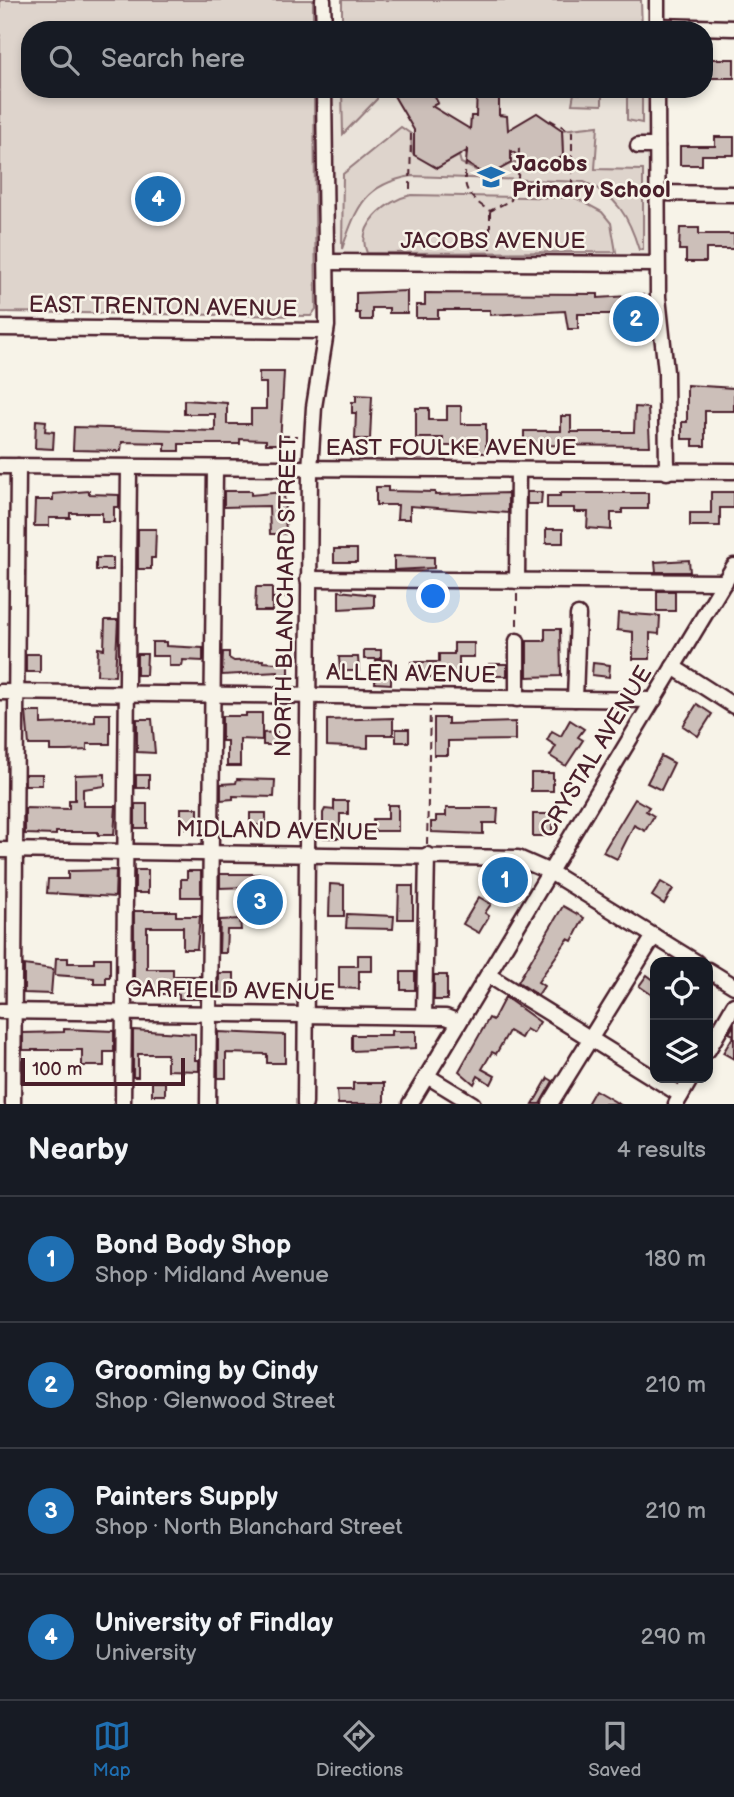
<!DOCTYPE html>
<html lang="en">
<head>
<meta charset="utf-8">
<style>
	:root { --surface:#171b24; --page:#20242c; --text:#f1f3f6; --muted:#9ea1a6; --line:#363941; --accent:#1f6fb2 }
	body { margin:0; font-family:"Balsamiq Sans",sans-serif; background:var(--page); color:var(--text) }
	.controls { position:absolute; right:21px; bottom:21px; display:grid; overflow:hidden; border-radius:14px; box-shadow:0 4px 10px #0003 }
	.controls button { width:63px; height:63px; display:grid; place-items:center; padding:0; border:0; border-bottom:2px solid var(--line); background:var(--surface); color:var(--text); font:35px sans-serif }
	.scale { position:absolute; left:21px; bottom:18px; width:164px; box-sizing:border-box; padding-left:7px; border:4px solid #4a1f2b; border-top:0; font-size:19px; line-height:24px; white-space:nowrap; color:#4a1f2b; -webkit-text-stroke:5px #f7f3e8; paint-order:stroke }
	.you { position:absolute; left:434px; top:597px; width:24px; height:24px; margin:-18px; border:5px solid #fff; border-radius:50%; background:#1a73e8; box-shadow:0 0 0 10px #1a73e833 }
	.badge { display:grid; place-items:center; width:46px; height:46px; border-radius:50%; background:var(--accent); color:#fff; font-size:23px; font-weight:700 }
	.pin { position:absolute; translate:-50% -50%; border:4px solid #fff; box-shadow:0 2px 7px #0006 }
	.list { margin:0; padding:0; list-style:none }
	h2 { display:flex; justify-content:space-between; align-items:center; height:91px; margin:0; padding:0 28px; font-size:30px }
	h2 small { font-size:23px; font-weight:400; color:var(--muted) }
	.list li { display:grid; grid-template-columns:46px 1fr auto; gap:21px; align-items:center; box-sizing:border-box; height:126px; padding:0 28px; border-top:2px solid var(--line) }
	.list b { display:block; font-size:26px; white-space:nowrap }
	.list p { margin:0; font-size:23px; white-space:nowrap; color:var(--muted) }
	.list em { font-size:23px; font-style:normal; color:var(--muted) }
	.icon { flex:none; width:38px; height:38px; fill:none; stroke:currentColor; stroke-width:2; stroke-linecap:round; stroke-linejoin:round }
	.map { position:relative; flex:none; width:734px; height:1104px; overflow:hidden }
	.search { position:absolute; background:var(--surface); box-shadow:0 4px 10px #0003; left:21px; right:21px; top:21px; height:77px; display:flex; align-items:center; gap:18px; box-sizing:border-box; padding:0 24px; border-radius:28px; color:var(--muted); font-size:26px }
	.sheet { height:595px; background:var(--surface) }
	nav { display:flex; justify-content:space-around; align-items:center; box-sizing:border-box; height:98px; border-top:2px solid var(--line); background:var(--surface); font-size:19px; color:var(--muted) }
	nav a { display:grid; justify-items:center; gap:4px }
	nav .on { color:var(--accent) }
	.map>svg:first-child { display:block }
	.built { fill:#eae3da }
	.green { fill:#ded4cc; stroke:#947a7c; stroke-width:2 }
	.building { fill:#ccbfb9; stroke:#4a1f2b; stroke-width:2 }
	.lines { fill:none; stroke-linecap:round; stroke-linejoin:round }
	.minor-casing { stroke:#4a1f2b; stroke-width:19 }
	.path { stroke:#4a1f2b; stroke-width:2; stroke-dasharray:7 5; stroke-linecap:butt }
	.minor { stroke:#f7f3e8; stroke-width:14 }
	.labels { text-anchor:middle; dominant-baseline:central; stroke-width:5; stroke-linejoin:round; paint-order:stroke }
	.poi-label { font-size:23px; font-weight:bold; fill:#4a1f2b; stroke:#f7f3e8; text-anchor:start }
	.street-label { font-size:23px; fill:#4a1f2b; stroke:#f7f3e8 }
</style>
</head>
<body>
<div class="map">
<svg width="734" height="1104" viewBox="0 0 734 1104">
	<rect width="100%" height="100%" fill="#f7f3e8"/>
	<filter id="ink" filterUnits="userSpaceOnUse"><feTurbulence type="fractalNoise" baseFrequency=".0143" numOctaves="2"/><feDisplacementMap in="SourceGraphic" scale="14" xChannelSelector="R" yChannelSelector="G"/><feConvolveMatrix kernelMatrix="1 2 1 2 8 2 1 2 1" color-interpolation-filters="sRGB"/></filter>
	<g filter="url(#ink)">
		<path class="built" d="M324 89H657V264L328 262Z"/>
		<g class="green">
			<path d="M0 0H313V30H30V89H314L316 309 311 316 0 312Z"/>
			<path d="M342 0H641L642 30H342Z"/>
			<path d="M342 89H377V99L343 134Z"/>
			<path d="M584 89H602V105L572 104 574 93 583 94Z"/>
			<path d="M627 89H642V123L627 120Z"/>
			<path d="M598 126 595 169 643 170V249L639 250C629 217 617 195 584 182L412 176C365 184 357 206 342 249L343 174 401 127 411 134 412 153 437 168 459 156 461 163 488 176C510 163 519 155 542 170L563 156 562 130Z"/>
			<path d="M411 195 576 198 602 212 611 223 616 252 367 253C355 226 387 200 411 195Z"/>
		</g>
		<g class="building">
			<rect x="710" y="59" width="24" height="19"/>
			<path d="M390 89H431L438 103 432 106 470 129 471 116H476L477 89H499V115L507 116 508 130 537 113 562 130 563 156 542 170 511 151V163L488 176 466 163 467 151 437 168 414 155V130Z"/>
			<path d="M715 137H734V155H702V165H680V146H715Z"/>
			<path d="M680 228H699V234H734V249H706V262H686V250H679Z"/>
			<path d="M407 291V313H389V308H372V320H360V313H356V293Z"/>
			<path d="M425 293 598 294V298L643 295V326H630V314H578V329H568L565 311 490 315V310H438V318H416V305H425Z"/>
			<path d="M259 372H284L280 444H266V440L240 439V444H179V451H165V443L122 442 121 451 73 450 74 427 215 431V414H184V400L227 403V424H251V409H266V383H259Z"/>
			<path d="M687 385 734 388V411H705V446H693V439H682V422H687Z"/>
			<path d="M356 395 372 396 370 439H355L356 413H352V402H356Z"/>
			<path d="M447 406H461V424H486V453H470V446H443V438H416V408H429V420H447Z"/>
			<path d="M635 407 648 408 650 446 524 445V431H561V416H571V432H634Z"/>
			<path d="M36 420 46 421 45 431 54 432 53 449 35 448Z"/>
			<path d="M376 487H388V491L435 492V495L508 493V513L410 506V519H397L398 505H376Z"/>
			<path d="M89 491V494L119 495V507H114V522H102V513H70V518H49V526H34L35 500H53V494Z"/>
			<path d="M224 491H251V495L284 492 286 534H270L269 506 224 507Z"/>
			<path d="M527 492H542L541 504H527Z"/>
			<path d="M711 492H734V508H720V526H690V513H711Z"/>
			<path d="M560 493H648V509H622V513H611V530L587 528 588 512H574V508H547V496H560Z"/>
			<path d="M138 529H156L155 558H151V569H138Z"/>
			<rect x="546" y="529" width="17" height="14"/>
			<rect x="334" y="549" width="23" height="13"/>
			<path d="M394 556 434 557V568L394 570Z"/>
			<rect x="96" y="558" width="17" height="12"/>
			<path d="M689 560 690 572H656L655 562Z"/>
			<path d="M256 587H272V611H255Z"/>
			<path d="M339 591 374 595V607L339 609Z"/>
			<rect x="657" y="591" width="18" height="20"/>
			<path d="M618 613 660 616 659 634 650 633V659H633V632L617 630Z"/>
			<path d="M105 620H118L115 676 97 675 98 648 104 649Z"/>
			<path d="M545 629H560L561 676 527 677V641H545Z"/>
			<path d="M152 642H166V646L203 648V661L183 660 182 666H169V656H152Z"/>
			<path d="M454 643H474V657H459V677H411V662H439V654H454Z"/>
			<rect x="364" y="650" width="17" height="9"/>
			<path d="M223 652H229V658L234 661 263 660V662L289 664V678L278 677V672L222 675Z"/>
			<rect x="26" y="654" width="14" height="18"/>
			<path d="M137 654H147L146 675H137Z"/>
			<path d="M339 657H358L359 671H340Z"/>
			<path d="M376 660H391V684L375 683Z"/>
			<path d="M593 663 610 665 609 677 592 675Z"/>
			<rect x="489" y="664" width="18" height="12"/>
			<path d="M697 704 712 714 698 736 683 726Z"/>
			<path d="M26 712H41V724L95 722V714H110V744H87V750L67 751H50V745H29Z"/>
			<path d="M246 713H262V740L240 739V766H227V741H222V716H246Z"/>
			<path d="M393 718V735H368V748L327 746V720Z"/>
			<path d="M434 718H448V724L515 722V740L448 741V755H434Z"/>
			<path d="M137 719H152L155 753 137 752Z"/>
			<path d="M570 720 584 729 578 737 583 740 566 766 550 756 556 746 547 740 552 731 561 736Z"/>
			<rect x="396" y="729" width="13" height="13"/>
			<path d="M277 732V745H263V733Z"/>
			<path d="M661 756 674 763 661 790 647 783Z"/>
			<rect x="531" y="773" width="22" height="18"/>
			<rect x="25" y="774" width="17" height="11"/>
			<path d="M105 774V786L83 789V806H116L114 835H98V832H56V835L25 834V808L69 809V800H75V775Z"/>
			<rect x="136" y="775" width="13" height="13"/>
			<path d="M237 779 275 780 274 797 233 796V799L221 800V784L236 783Z"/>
			<path d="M635 799 649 807 646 811 654 816 645 831 634 825 617 859 603 852Z"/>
			<path d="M334 801H348V814H340V838H323V813L325 809 334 810Z"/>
			<rect x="135" y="804" width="12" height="24"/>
			<path d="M388 805H398V831H373V819H388Z"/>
			<rect x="181" y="808" width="17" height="20"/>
			<path d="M446 808H498L497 823H483V834L431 832V822H436V816H446Z"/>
			<rect x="250" y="813" width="16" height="12"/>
			<rect x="533" y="814" width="19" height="22"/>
			<path d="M116 870 115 897 47 893 48 879H68V871Z"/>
			<rect x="135" y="870" width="13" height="23"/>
			<path d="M187 871H201V897H181V879H187Z"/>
			<rect x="491" y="871" width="28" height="19"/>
			<path d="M220 874H264V888H271V915L249 916 248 887 220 888Z"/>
			<path d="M661 882 673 889 664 904 652 896Z"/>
			<path d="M330 884 344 885V916H329Z"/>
			<path d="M399 886H413V919H398Z"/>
			<path d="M479 897 491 904 485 913 489 916 479 933 463 924Z"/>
			<path d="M563 906 584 918 572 941 568 939 538 982 544 986 538 995 518 982Z"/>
			<path d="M134 911H176V916H200L197 949H183V927H147V969H173V976H200V999H179V994H158V989H134Z"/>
			<path d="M347 914 394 916 393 929 346 928Z"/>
			<path d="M240 919 241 930H227L226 953H219L220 920Z"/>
			<path d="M358 955H372V971H359V989L339 988V966H358Z"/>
			<path d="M56 958H68V963H94V958H110V977H106V984H94V978L55 975Z"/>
			<path d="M24 965 53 969 51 994 24 993Z"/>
			<rect x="401" y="972" width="14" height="18"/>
			<rect x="219" y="973" width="15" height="23"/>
			<rect x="434" y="975" width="13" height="25"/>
			<path d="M647 975 655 981V997L639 986Z"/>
			<path d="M505 997 540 1022 533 1033 526 1029 521 1038 509 1031 496 1054 492 1052 482 1069 495 1076 491 1084 478 1076 474 1084 459 1071 489 1018 493 1020Z"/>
			<path d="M734 1025V1059L723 1053 734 1035 729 1033Z"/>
			<path d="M64 1029 114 1031V1052H104V1066H82V1050H23V1033L64 1032Z"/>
			<path d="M133 1030 195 1034V1060H199V1071L167 1070V1054H138V1077H133Z"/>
			<path d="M391 1031H416V1048L352 1051V1035H391Z"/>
			<path d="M218 1032 285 1035V1063H267V1054L226 1053V1078H218Z"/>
			<path d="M548 1078 553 1081 540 1104H533Z"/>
			<rect x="152" y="1082" width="13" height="13"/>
			<path d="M353 1083H384V1104H338L337 1090H353Z"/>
			<path d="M595 1090 619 1104H587Z"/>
		</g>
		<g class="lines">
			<g class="minor-casing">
				<g id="minor">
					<path d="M323 0 324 30"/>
					<path d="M657 0V30"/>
					<path d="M657 26 734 28"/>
					<path d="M657 89 658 297 666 372 667 472"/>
					<path d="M638 146H657"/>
					<path d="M657 193 734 194"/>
					<path d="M328 262 657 264"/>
					<path d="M0 328 326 331"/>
					<path d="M0 466 734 471"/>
					<path d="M308 579 725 582"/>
					<path d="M517 581 518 471"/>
					<path d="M673 667 734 706"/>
					<path d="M0 692 654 700"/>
					<path d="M517 699V641"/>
					<path d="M575 699 578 615"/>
					<path d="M0 850 518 858 550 872 696 962"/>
					<path d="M708 970 734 986"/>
					<path d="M488 975 681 1095"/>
					<path d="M0 1011 446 1017 459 1022"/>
					<path d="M424 1016 427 855"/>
					<path d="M708 1050 734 1005"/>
					<path d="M427 1076 473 1104"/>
					<path d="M13 1104 18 466"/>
					<path d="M123 1104 129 468"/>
					<path d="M208 1104 215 470"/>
					<path d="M305 1104 310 470 314 407 327 326 324 89"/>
					<path d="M410 1104 734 566"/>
					<path d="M550 1104 654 936"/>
					<path d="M676 1104 691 1078"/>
				</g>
			</g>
			<g class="path">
				<path d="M550 120 572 132V191"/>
				<path d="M467 148C465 183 458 191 490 211L511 200 514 182 518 179 519 148"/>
				<path d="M410 189 411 134"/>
				<path d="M490 212V249"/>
				<path d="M282 436H298"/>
				<path d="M517 594V630"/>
				<path d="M272 598H294"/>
				<path d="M427 844 430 710"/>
			</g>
			<use href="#minor" class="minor"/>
		</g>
	</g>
	<defs>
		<g id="school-bare" transform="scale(2.1)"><path d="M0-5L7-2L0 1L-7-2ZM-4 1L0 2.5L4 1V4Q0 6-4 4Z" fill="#1f6fb2" stroke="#f7f3e8" stroke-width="2.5" paint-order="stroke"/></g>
	</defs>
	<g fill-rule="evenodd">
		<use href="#school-bare" x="491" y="177"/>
	</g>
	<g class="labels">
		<g class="poi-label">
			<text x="512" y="164">Jacobs<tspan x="512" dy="26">Primary School</tspan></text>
		</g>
		<g class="street-label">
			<text x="493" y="241">JACOBS AVENUE</text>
			<text transform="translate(163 307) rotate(1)">EAST TRENTON AVENUE</text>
			<text x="451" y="448">EAST FOULKE AVENUE</text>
			<text transform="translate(286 596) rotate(-89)">NORTH BLANCHARD STREET</text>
			<text transform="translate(411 674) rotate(1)">ALLEN AVENUE</text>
			<text transform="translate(596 752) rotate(-59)">CRYSTAL AVENUE</text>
			<text transform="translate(277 831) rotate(1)">MIDLAND AVENUE</text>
			<text transform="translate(230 991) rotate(1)">GARFIELD AVENUE</text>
		</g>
	</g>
</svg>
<div class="controls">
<button><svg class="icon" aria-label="locate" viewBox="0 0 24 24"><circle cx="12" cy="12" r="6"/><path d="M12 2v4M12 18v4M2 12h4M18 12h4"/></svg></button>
<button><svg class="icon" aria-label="layers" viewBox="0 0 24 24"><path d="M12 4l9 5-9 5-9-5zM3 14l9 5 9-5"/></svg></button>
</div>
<div class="scale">100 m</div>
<div class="you"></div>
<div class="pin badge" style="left:505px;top:880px">1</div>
<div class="pin badge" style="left:636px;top:319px">2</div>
<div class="pin badge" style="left:260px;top:902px">3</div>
<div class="pin badge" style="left:158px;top:199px">4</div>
<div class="search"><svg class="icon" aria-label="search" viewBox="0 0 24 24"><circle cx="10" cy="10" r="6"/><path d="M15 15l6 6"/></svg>Search here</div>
</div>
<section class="sheet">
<h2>Nearby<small>4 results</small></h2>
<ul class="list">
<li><span class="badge">1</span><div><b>Bond Body Shop</b><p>Shop · Midland Avenue</p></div><em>180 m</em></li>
<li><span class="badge">2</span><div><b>Grooming by Cindy</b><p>Shop · Glenwood Street</p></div><em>210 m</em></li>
<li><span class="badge">3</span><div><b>Painters Supply</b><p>Shop · North Blanchard Street</p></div><em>210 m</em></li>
<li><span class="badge">4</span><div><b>University of Findlay</b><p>University</p></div><em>290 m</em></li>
</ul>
</section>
<nav>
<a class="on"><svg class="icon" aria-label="map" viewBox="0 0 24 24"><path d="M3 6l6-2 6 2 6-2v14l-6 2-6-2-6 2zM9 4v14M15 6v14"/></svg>Map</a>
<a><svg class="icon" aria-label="directions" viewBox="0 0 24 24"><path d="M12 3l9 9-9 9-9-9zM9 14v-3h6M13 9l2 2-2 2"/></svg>Directions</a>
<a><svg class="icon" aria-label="saved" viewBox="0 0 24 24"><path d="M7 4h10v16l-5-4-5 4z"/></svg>Saved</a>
</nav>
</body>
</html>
